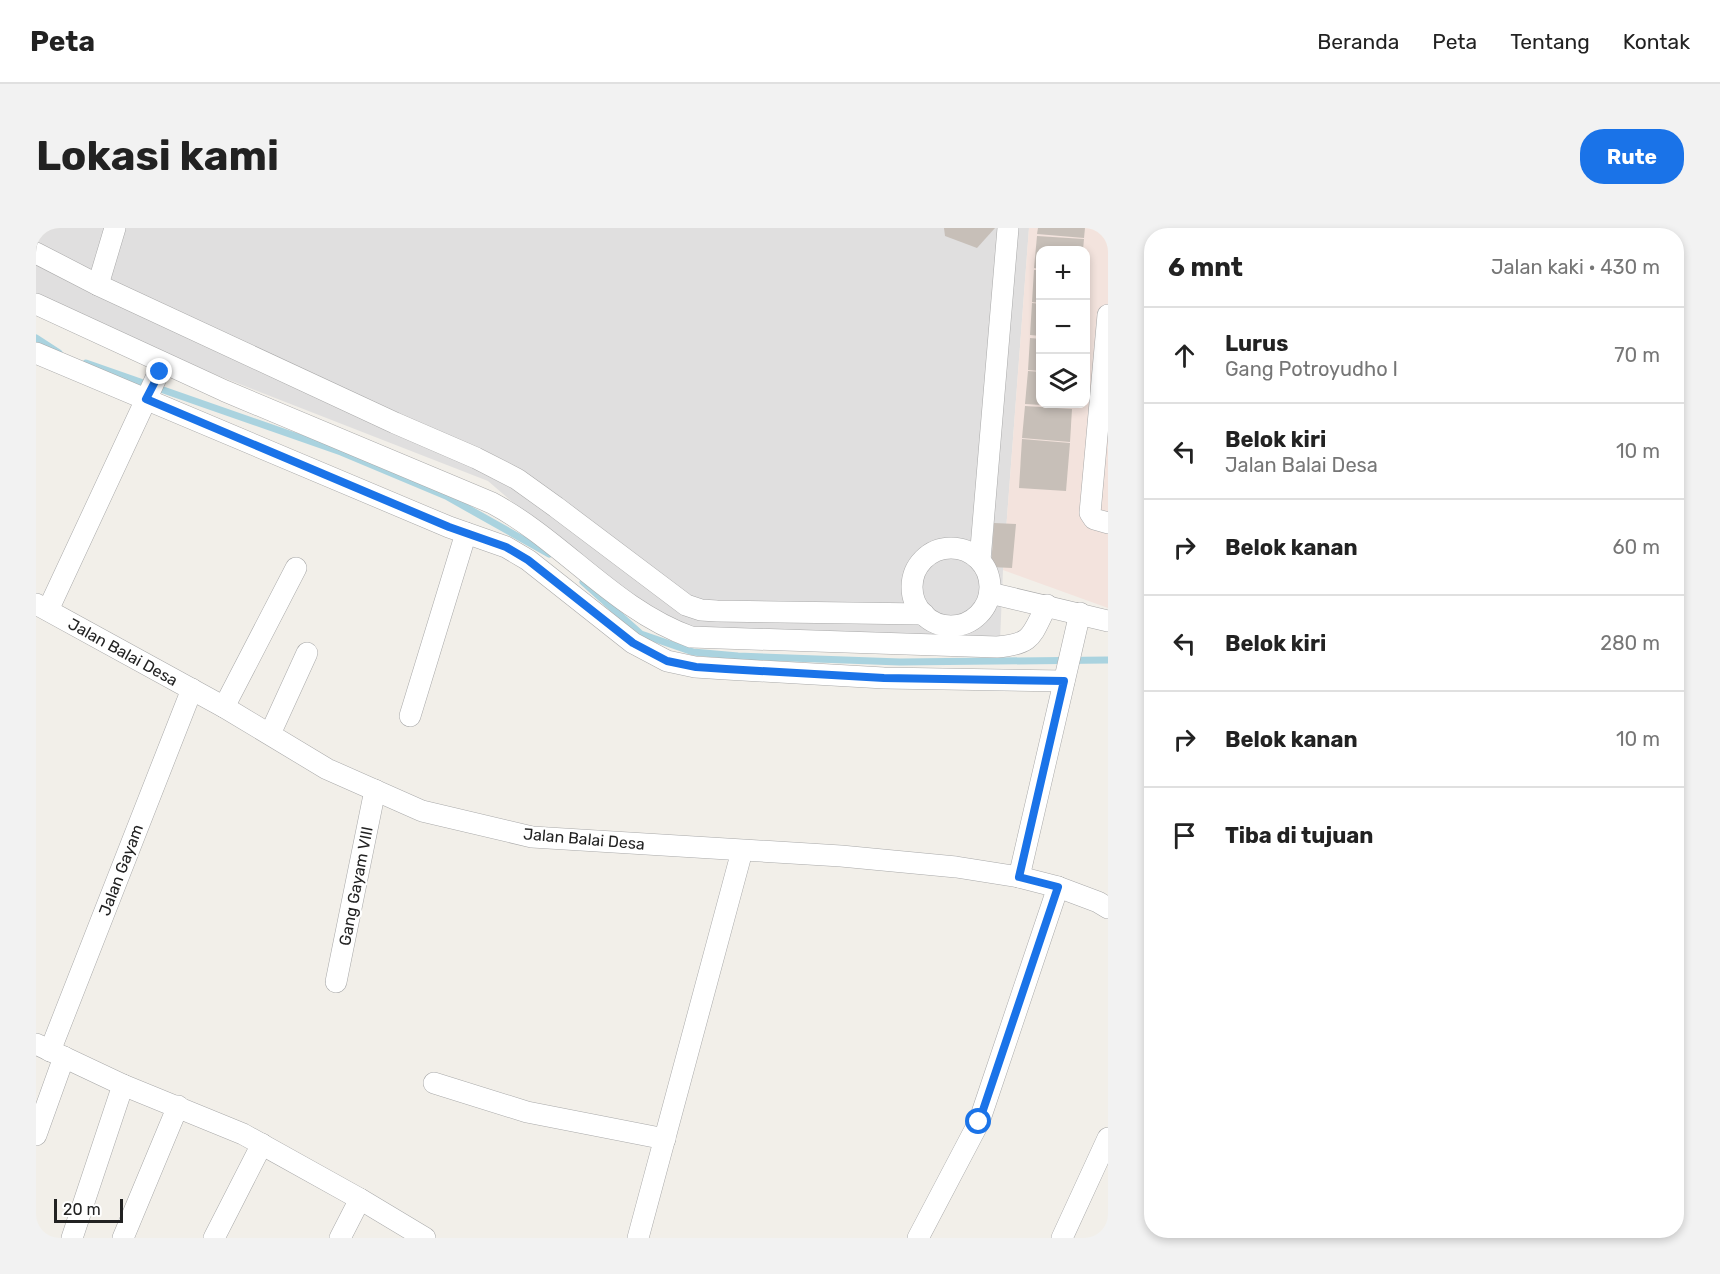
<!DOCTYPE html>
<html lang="id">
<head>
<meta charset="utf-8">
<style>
	:root { --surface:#fff; --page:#f2f2f2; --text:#222; --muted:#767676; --line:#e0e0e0; --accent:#1a73e8 }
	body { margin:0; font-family:Rubik,sans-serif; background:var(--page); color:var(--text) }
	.controls { position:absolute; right:18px; top:18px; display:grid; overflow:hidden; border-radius:12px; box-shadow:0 3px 9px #0003 }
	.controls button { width:54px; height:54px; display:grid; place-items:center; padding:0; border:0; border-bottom:2px solid var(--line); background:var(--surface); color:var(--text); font:30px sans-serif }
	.scale { position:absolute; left:18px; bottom:15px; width:69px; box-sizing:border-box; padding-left:6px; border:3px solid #222; border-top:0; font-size:16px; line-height:21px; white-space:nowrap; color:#222; -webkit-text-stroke:4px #fff; paint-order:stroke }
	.stop { position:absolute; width:18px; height:18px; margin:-14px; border:4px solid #1a73e8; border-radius:50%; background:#fff }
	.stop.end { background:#1a73e8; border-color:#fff; box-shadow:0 2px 6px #0008 }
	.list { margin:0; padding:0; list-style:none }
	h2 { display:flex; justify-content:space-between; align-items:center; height:78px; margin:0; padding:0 24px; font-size:26px }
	h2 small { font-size:20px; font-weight:400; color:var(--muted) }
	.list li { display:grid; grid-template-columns:39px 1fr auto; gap:18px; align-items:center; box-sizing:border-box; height:96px; padding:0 24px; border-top:2px solid var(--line) }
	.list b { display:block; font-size:22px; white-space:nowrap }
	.list p { margin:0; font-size:20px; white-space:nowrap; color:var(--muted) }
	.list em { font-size:20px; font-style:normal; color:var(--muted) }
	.icon { flex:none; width:33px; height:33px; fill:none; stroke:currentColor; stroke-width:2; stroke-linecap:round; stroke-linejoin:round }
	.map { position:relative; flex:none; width:1072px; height:1010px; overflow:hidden; border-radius:24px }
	header { display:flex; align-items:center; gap:36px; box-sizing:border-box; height:84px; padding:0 30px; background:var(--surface); border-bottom:2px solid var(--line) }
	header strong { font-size:28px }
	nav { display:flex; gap:33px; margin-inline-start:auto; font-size:21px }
	.intro { display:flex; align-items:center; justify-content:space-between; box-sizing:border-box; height:144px; padding:0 36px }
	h1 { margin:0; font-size:42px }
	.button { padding:15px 27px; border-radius:24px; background:var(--accent); color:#fff; font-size:21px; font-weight:700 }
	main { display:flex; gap:36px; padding:0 36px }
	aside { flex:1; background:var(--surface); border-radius:24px; box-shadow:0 3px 9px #0003 }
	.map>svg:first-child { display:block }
	.residential { fill:#e0dfdf }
	.military { fill:#f3e3dd; fill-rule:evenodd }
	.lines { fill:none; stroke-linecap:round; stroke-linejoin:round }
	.stream { stroke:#aad3df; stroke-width:7 }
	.building { fill:#c7bfb8 }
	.minor-casing { stroke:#a9a9a9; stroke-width:22 }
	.minor { stroke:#fff; stroke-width:21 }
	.route { stroke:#1a73e8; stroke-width:8 }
	.labels { text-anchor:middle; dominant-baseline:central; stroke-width:4.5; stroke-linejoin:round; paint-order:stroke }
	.street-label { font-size:16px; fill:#222; stroke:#fff }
</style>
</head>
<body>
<header>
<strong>Peta</strong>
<nav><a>Beranda</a><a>Peta</a><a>Tentang</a><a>Kontak</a></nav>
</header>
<div class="intro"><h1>Lokasi kami</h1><a class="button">Rute</a></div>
<main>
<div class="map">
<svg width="1072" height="1010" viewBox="0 0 1072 1010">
	<rect width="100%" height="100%" fill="#f2efe9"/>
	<path class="residential" d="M0 0H993L967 342 964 413 647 400 582 365 452 253 16 83 0 74Z"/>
	<path class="military" d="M993 0H1072V380L967 342ZM1005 22H1050V176H1005Z"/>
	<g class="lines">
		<g class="stream">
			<path d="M0 110 23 125"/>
			<path d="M50 135 305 224 410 268 513 326"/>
			<path d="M547 354 605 406 657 424 702 428 864 434 1072 432"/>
		</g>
	</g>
	<g class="building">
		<path d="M908 0H959L941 20 909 8Z"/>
		<path d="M1002 0H1049L1048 10 1001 6Z"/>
		<path d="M1001 8 1048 11 1047 22H1005V41L998 40Z"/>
		<path d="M998 42H1005V75L996 74Z"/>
		<path d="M996 75 1005 76V108L994 107Z"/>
		<path d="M994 110 1005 111V143L992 142Z"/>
		<path d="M992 143 1005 144V177L989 176Z"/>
		<path d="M989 178 1036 181 1034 214 986 210Z"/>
		<path d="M986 211 1034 215 1030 263 983 260Z"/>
		<path d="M958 295 980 296 976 340 955 339Z"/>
	</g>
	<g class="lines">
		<g class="minor-casing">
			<g id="minor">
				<path d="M0 25 62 57 359 195 440 230 481 251 520 279 650 377 665 382 681 383 888 386"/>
				<path d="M62 57 79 0"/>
				<path d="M0 76 189 163 456 275C527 313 579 382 655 409L961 419C998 416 995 407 1011 377"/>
				<path d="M1072 87 1054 285 1058 291 1072 295"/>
				<path d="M0 125 413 299 470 319 492 332 597 415 631 433 659 439 690 441 848 450 1028 453"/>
				<circle cx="915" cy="359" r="39"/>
				<path d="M944 332 972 0"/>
				<path d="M954 365 1072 393"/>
				<path d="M0 376 188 479 291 541 386 583 496 609 805 628 920 639 983 649 1022 659 1062 674 1072 680"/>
				<path d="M12 382 127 135"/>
				<path d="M188 479 260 340"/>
				<path d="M374 488 430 305"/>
				<path d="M234 506 271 425"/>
				<path d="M983 649 1044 385"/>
				<path d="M300 754 339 562"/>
				<path d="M0 816 87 857 207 906 324 971 389 1010"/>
				<path d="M14 823 156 461"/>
				<path d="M398 855 491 884 629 911"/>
				<path d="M0 907 28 829"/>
				<path d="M36 1010 87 857"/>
				<path d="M87 1010 142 878"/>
				<path d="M178 1010 226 916"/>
				<path d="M304 1010 324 971"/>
				<path d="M602 1010 706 623"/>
				<path d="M882 1010 943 894 1022 659"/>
				<path d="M1026 1010 1072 910"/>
			</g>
		</g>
		<use href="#minor" class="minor"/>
	</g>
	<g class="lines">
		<path class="route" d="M124 144 110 171 413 299 470 319 492 332 597 415 631 433 660 439 690 441 848 450 1028 453 983 649 1022 659 943 894"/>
	</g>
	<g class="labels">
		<g class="street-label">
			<text transform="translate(87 424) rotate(29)">Jalan Balai Desa</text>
			<text transform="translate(548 611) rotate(5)">Jalan Balai Desa</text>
			<text transform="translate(85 642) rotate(-69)">Jalan Gayam</text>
			<text transform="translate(320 658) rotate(-79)">Gang Gayam VIII</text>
		</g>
	</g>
</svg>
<div class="controls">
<button>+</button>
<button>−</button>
<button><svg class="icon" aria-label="layers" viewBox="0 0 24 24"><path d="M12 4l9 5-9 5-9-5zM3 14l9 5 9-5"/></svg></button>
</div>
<div class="scale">20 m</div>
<div class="stop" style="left:943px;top:894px"></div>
<div class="stop end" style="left:124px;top:144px"></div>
</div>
<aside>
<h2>6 mnt<small>Jalan kaki · 430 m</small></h2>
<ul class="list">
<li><svg class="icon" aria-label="ahead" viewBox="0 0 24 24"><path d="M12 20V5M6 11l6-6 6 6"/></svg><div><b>Lurus</b><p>Gang Potroyudho I</p></div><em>70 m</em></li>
<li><svg class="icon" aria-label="left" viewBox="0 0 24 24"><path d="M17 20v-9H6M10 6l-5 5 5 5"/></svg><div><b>Belok kiri</b><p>Jalan Balai Desa</p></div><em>10 m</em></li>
<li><svg class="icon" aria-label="right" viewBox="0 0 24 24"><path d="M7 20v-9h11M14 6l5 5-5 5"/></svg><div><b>Belok kanan</b></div><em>60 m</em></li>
<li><svg class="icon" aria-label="left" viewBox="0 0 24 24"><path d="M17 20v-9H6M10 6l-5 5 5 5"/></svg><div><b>Belok kiri</b></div><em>280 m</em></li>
<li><svg class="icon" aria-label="right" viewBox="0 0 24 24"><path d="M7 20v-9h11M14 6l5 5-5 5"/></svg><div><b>Belok kanan</b></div><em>10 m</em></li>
<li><svg class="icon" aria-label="arrive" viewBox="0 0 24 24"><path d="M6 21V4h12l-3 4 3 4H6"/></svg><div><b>Tiba di tujuan</b></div></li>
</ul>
</aside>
</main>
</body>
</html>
